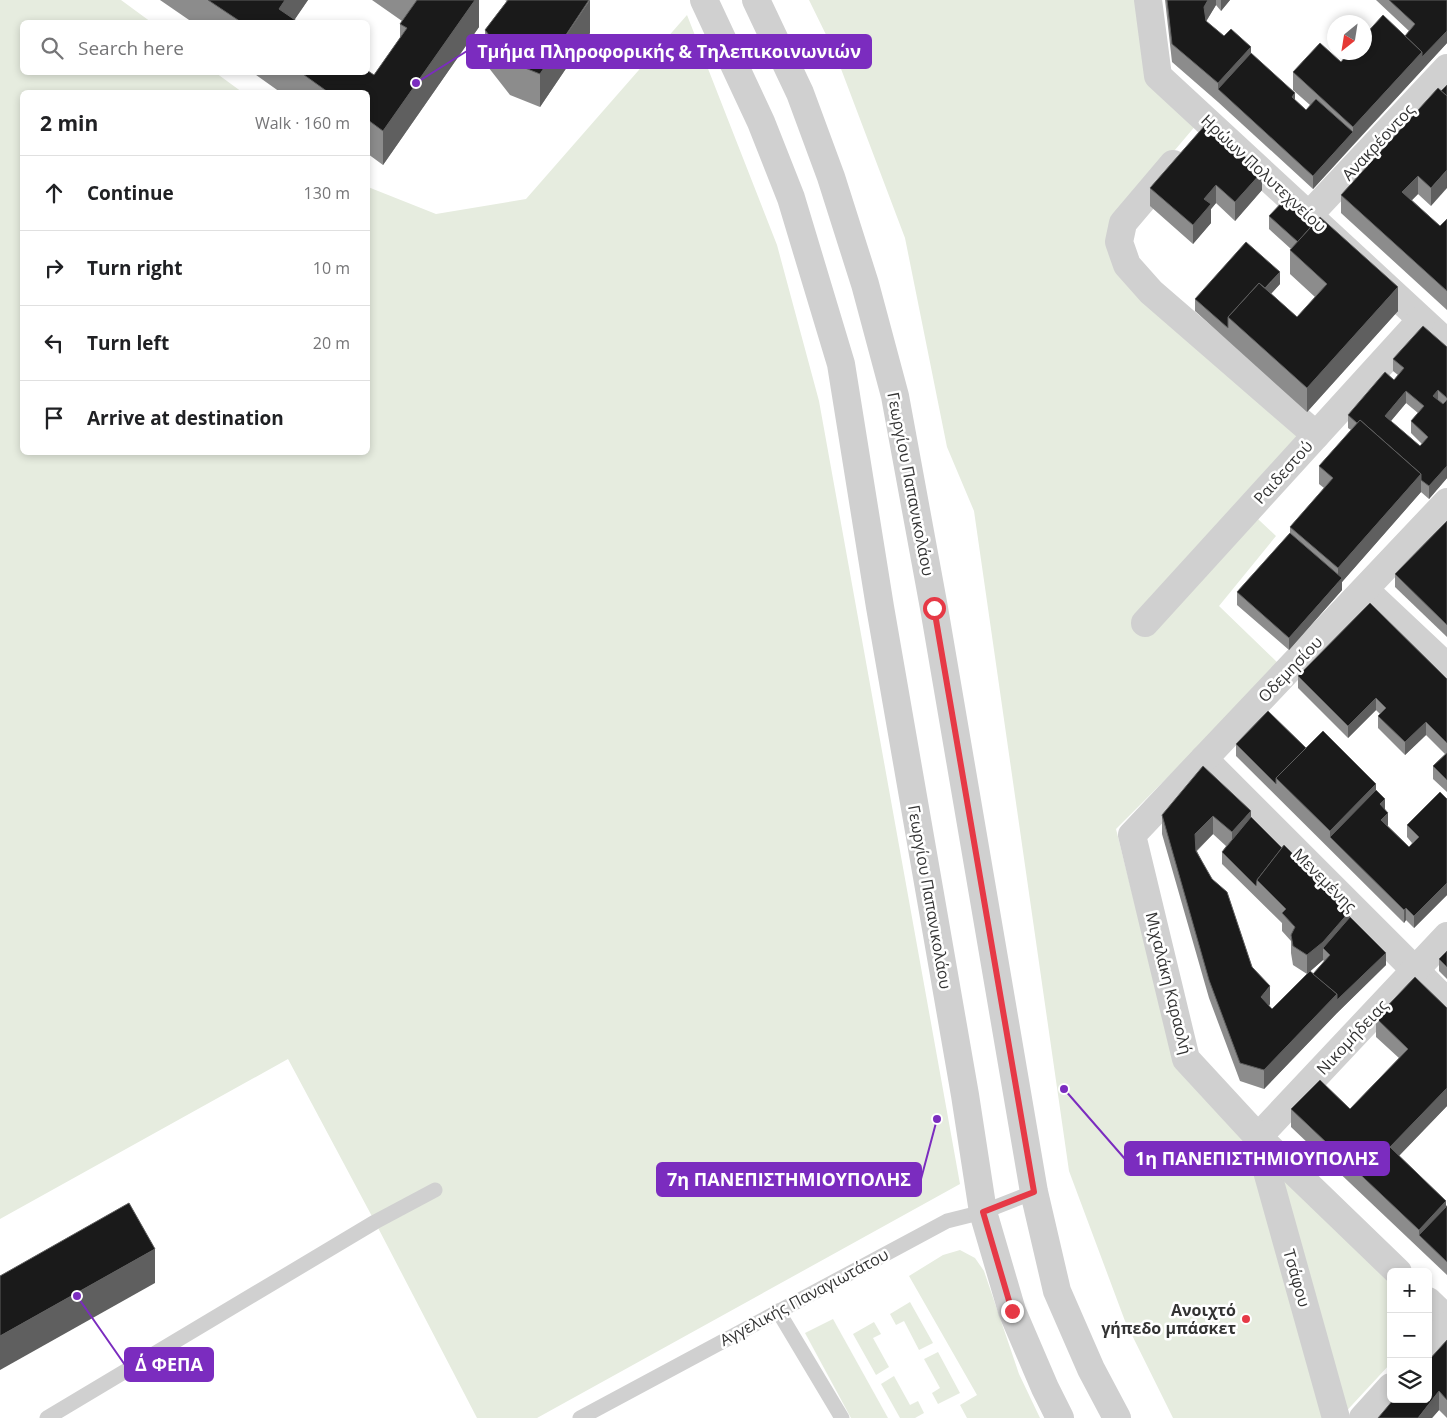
<!DOCTYPE html>
<html lang="en">
<head>
<meta charset="utf-8">
<style>
	:root { --surface:#fff; --page:#f2f2f2; --text:#202124; --muted:#757577; --line:#e0e0e0 }
	body { margin:0; font-family:"Open Sans",sans-serif; background:var(--page); color:var(--text) }
	.controls { position:absolute; right:15px; bottom:15px; display:grid; overflow:hidden; border-radius:8px; box-shadow:0 2px 8px #0003 }
	.controls button { width:45px; height:45px; display:grid; place-items:center; padding:0; border:0; border-bottom:1px solid var(--line); background:var(--surface); color:var(--text); font:25px sans-serif }
	.compass { position:absolute; left:1327px; top:15px; width:45px; height:45px; border-radius:50%; background:var(--surface); box-shadow:0 2px 8px #0003; rotate:210deg }
	.stop { position:absolute; width:15px; height:15px; margin:-11px; border:4px solid #e63946; border-radius:50%; background:#fff }
	.stop.end { background:#e63946; border-color:#fff; box-shadow:0 1px 5px #0008 }
	.list { margin:0; padding:0; list-style:none }
	h2 { display:flex; justify-content:space-between; align-items:center; height:65px; margin:0; padding:0 20px; font-size:21px }
	h2 small { font-size:16px; font-weight:400; color:var(--muted) }
	.list li { display:grid; grid-template-columns:32px 1fr auto; gap:15px; align-items:center; box-sizing:border-box; height:75px; padding:0 20px; border-top:1px solid var(--line) }
	.list b { display:block; font-size:19px; white-space:nowrap }
	.list em { font-size:16px; font-style:normal; color:var(--muted) }
	.icon { flex:none; width:28px; height:28px; fill:none; stroke:currentColor; stroke-width:2; stroke-linecap:round; stroke-linejoin:round }
	.map { position:relative; flex:none; width:1447px; height:1418px; overflow:hidden }
	.search { position:absolute; background:var(--surface); box-shadow:0 2px 8px #0003; left:20px; top:20px; width:350px; height:55px; display:flex; align-items:center; gap:12px; box-sizing:border-box; padding:0 18px; border-radius:8px; color:var(--muted); font-size:19px }
	.panel { position:absolute; background:var(--surface); box-shadow:0 2px 8px #0003; left:20px; top:90px; width:350px; height:365px; border-radius:8px }
	.map>svg:first-child { display:block }
	.green { fill:#e6ecdf }
	.lines { fill:none; stroke-linecap:round; stroke-linejoin:round }
	.lane { stroke:#d0d0d0; stroke-width:15 }
	.street { stroke:#d0d0d0; stroke-width:28 }
	.wall { fill:#8c8c8c; fill-rule:evenodd }
	.shaded-wall { fill:#5f5f5f }
	.building { fill:#1a1a1a; stroke:#5f5f5f; fill-rule:evenodd }
	.route { stroke:#e63946; stroke-width:6 }
	.poi-dot { fill:#e63946; stroke:#fff; stroke-width:2 }
	.labels { text-anchor:middle; dominant-baseline:central; stroke-width:5; stroke-linejoin:round; paint-order:stroke }
	.street-label { font-size:16px; fill:#333; stroke:#fff }
	.poi-label { font-size:16px; font-weight:bold; fill:#333; stroke:#fff; text-anchor:end }
	.leader { fill:none; stroke:#7b2cbf; stroke-width:2 }
	.callout-dot { fill:#7b2cbf; stroke:#fff; stroke-width:2 }
	.callout { fill:#7b2cbf; stroke:#7b2cbf; stroke-width:2 }
	.callout-label { font-size:18px; text-anchor:middle; font-weight:bold; fill:#fff }
</style>
</head>
<body>
<div class="map">
<svg width="1447" height="1418" viewBox="0 0 1447 1418">
	<rect width="100%" height="100%" fill="#fff"/>
	<g class="green">
		<path d="M0 0H121L151 22H22V72L216 73 242 92H22V452H368V187L436 214 526 199 687 15 777 245 819 401 960 1184 537 1418H477L375 1222 288 1059 0 1219Z"/>
		<path d="M809 0H1137L1197 124 1124 210 1112 237 1301 433 1242 504 1276 536 1219 606 1280 665 1116 829 1175 1064 1391 1281V1363L1340 1418H1173L1125 1321 1069 1171 974 511 947 447 905 238 835 53Z"/>
		<path d="M960 1250 975 1258 984 1271 1019 1374 1040 1418H967L960 1405 977 1395 909 1276 943 1255Z"/>
		<path d="M910 1302 933 1343 919 1350 904 1321 896 1325 890 1314Z"/>
		<path d="M833 1319 888 1418H851L805 1333Z"/>
		<path d="M874 1322 881 1334 873 1338 889 1367 876 1375 853 1334Z"/>
		<path d="M938 1352 960 1393 938 1404 932 1393 940 1388 924 1359Z"/>
		<path d="M894 1376 910 1405 918 1401 924 1413 915 1418H900L881 1384Z"/>
	</g>
	<g class="lines">
		<g class="lane">
			<path d="M778 1311 842 1418"/>
			<path d="M47 1418 375 1222 435 1190"/>
			<path d="M580 1418 947 1221 983 1212 1034 1192"/>
		</g>
		<g class="street">
			<path d="M704 0 761 122 791 198 841 364 880 607 965 1095 983 1212 1012 1311 1045 1388 1060 1418"/>
			<path d="M756 0 800 93 831 177 865 284 895 396 934 608 1034 1192 1057 1291 1091 1369 1117 1418"/>
			<path d="M1148 0 1158 76 1447 343"/>
			<path d="M1173 164 1123 223 1119 242 1127 265 1151 292 1316 435"/>
			<path d="M1309 215 1447 68"/>
			<path d="M1365 590 1447 667"/>
			<path d="M1145 623 1421 320"/>
			<path d="M1204 759 1447 1002"/>
			<path d="M1258 1137 1447 936"/>
			<path d="M1258 1139 1336 1418"/>
			<path d="M1398 1272 1258 1137 1186 1059 1132 835 1447 502"/>
			<path d="M1428 1301 1447 1319"/>
			<path d="M1428 1347 1447 1326"/>
			<path d="M1363 1418 1391 1387"/>
		</g>
	</g>
	<g class="wall">
		<path d="M160 0H308L294 20 298 22H192Z"/>
		<path d="M372 0H479V27L383 165 368 154V92H280L252 72H368L374 75 400 38V24L402 21Z"/>
		<path d="M505 0H590V33L540 107 510 95 485 63V30L507 1Z"/>
		<path d="M1165 0H1230L1221 11 1216 5 1206 21 1224 36 1251 53 1295 100 1306 110 1310 105 1293 90V72L1341 62 1405 36 1409 31 1376 0H1447V43L1313 189 1218 102 1172 62Z"/>
		<path d="M1438 88 1431 206 1418 194 1412 200 1440 226 1447 219V310L1341 213V195Z"/>
		<path d="M1207 123 1262 190 1235 221 1216 203 1211 209V223L1193 244 1150 206V188Z"/>
		<path d="M1269 216 1398 311 1307 412 1195 311V299L1280 284 1271 294 1297 317 1315 297 1290 274V250L1291 249 1269 229Z"/>
		<path d="M1447 347V478L1429 499 1421 492 1342 582V590L1289 650 1237 605V592L1290 533V527L1324 488 1319 484V466L1351 430 1348 428V415L1394 380 1398 375 1393 371V359ZM1406 403 1418 413 1411 421V433L1422 444 1420 446 1391 421Z"/>
		<path d="M1447 521V637L1395 587V574Z"/>
		<path d="M1298 676 1447 679V792L1433 779V766L1445 754 1426 735 1405 755 1378 728V716L1380 714 1376 710 1348 738 1298 688Z"/>
		<path d="M1236 744 1306 748 1376 790 1385 809 1388 825V826L1409 847 1412 843 1407 837V825L1447 799V895L1414 928 1406 920 1404 923 1236 756Z"/>
		<path d="M1162 815 1251 817 1350 917 1386 965 1337 1013 1264 1089 1240 1081 1209 998 1162 834ZM1213 834 1226 846 1222 852V864L1282 923V931L1291 941V953L1293 965 1307 974 1323 960 1324 961 1313 974 1272 1009 1269 1006 1270 1004 1197 851Z"/>
		<path d="M1447 951V979L1439 971V959Z"/>
		<path d="M1415 977 1447 1106 1399 1156 1446 1206 1447 1205V1275L1291 1127V1109H1350L1399 1058 1376 1037V1018Z"/>
		<path d="M1447 1340V1418L1439 1410 1432 1418Z"/>
	</g>
	<g class="shaded-wall">
		<path d="M285 0H308L293 22 279 9Z"/>
		<path d="M475 0H479V27L383 165V131Z"/>
		<path d="M590 0V33L540 107V74Z"/>
		<path d="M1208 0H1216V5L1204 25V7Z"/>
		<path d="M1221 0H1230L1221 11Z"/>
		<path d="M1447 31V43L1353 145V127L1422 52Z"/>
		<path d="M1251 47V66L1218 89V83Z"/>
		<path d="M1295 93V106L1292 97Z"/>
		<path d="M1353 132V145L1313 189V176Z"/>
		<path d="M1447 170V188L1431 206V188Z"/>
		<path d="M1262 172V190L1235 221V202Z"/>
		<path d="M1418 176V194L1402 210V192Z"/>
		<path d="M1216 185V203L1211 209V223L1193 244V225L1204 199Z"/>
		<path d="M1280 272V284L1240 327 1234 322Z"/>
		<path d="M1398 287V311L1307 412V388Z"/>
		<path d="M1438 390V402L1433 396Z"/>
		<path d="M1406 391V403L1385 428V416Z"/>
		<path d="M1447 466V478L1429 499V486Z"/>
		<path d="M1421 474V492L1342 582V590L1289 650V638L1338 583V568Z"/>
		<path d="M1376 698V710L1348 738V726Z"/>
		<path d="M1426 722V735L1405 755V742Z"/>
		<path d="M1376 784V803L1330 837V831Z"/>
		<path d="M1385 799V812L1380 804Z"/>
		<path d="M1251 811V829L1232 851V832Z"/>
		<path d="M1388 813V825L1381 832V820Z"/>
		<path d="M1213 816V834L1195 852V834Z"/>
		<path d="M1447 883V895L1414 928V916Z"/>
		<path d="M1406 908V920L1404 923V910Z"/>
		<path d="M1350 911V929L1323 948V960L1307 974V955Z"/>
		<path d="M1386 953V965L1337 1013 1264 1089V1070L1337 994Z"/>
		<path d="M1270 986V1004L1261 1016V997Z"/>
		<path d="M1447 1088V1106L1390 1165V1147Z"/>
		<path d="M1446 1201V1219L1419 1235V1230Z"/>
		<path d="M155 1249V1283L0 1370V1336Z"/>
		<path d="M1439 1391V1410L1432 1418H1418Z"/>
	</g>
	<g class="building">
		<path d="M208 0H285L279 9 298 22H241Z"/>
		<path d="M417 0H475L383 131 368 120V92H328L300 72H368V71L374 75 407 28 400 24Z"/>
		<path d="M508 0H589L540 74 510 62 485 30Z"/>
		<path d="M1167 0H1208L1204 7 1206 21 1224 36 1231 29 1251 47 1218 83 1172 44Z"/>
		<path d="M1389 0H1447V31L1422 57V52L1405 36 1415 24Z"/>
		<path d="M1383 15 1422 52 1353 127 1293 72 1320 43 1341 62 1349 52H1364V36Z"/>
		<path d="M1251 53 1295 93 1292 97 1306 110 1316 99 1353 132 1313 176 1218 89Z"/>
		<path d="M1447 85V96L1441 91Z"/>
		<path d="M1438 88 1447 96V170L1431 188 1418 176 1402 192 1440 226 1447 219V291L1341 195Z"/>
		<path d="M1207 123 1262 172 1235 202 1216 185 1204 199 1211 204 1193 225 1150 188Z"/>
		<path d="M1286 198 1314 223 1298 242 1269 216Z"/>
		<path d="M1320 217 1398 287 1307 388 1228 317 1259 283 1297 317 1327 284 1290 250Z"/>
		<path d="M1246 242 1280 272 1265 288 1259 283 1228 317V328L1195 299Z"/>
		<path d="M1423 326 1447 347V398L1438 390 1433 396 1443 404 1447 400V466L1429 486 1421 480V474L1360 420 1357 423 1348 415 1385 372 1394 380 1404 368 1393 359ZM1406 391 1424 406 1411 421 1428 437 1420 446 1385 416Z"/>
		<path d="M1360 420 1421 474 1338 568 1290 527 1333 478 1319 466Z"/>
		<path d="M1447 521V625L1395 574Z"/>
		<path d="M1290 533 1342 578 1289 638 1237 592Z"/>
		<path d="M1370 603 1447 679V743L1426 722 1405 742 1378 716 1386 708 1376 698 1348 726 1298 676Z"/>
		<path d="M1268 711 1306 748 1276 778V784L1236 744Z"/>
		<path d="M1323 731 1376 784 1330 831 1276 778Z"/>
		<path d="M1447 753V780L1433 766Z"/>
		<path d="M1203 766 1251 811 1232 832 1213 816 1195 834 1196 851 1212 879 1227 892 1252 967 1270 986 1261 997 1272 1009 1310 971 1337 994 1264 1070 1240 1063 1209 980 1162 815Z"/>
		<path d="M1376 790 1385 799 1380 804 1388 813 1381 820 1409 847 1419 837 1407 825 1440 792 1447 799V883L1414 916 1406 908 1404 910 1330 837Z"/>
		<path d="M1251 817 1282 848 1257 880 1256 886 1222 852Z"/>
		<path d="M1284 845 1350 911 1323 942 1307 955 1293 946 1291 935 1295 927 1282 913 1286 909 1257 880Z"/>
		<path d="M1350 917 1386 953 1337 1000V994L1313 974 1330 955 1323 948Z"/>
		<path d="M1447 951V967L1439 959Z"/>
		<path d="M1415 977 1447 1008V1088L1390 1147 1446 1201 1419 1230 1291 1109 1320 1080 1350 1109 1408 1049 1376 1018Z"/>
		<path d="M129 1203 155 1249 0 1336V1276Z"/>
		<path d="M1447 1206V1262L1419 1235Z"/>
		<path d="M1447 1340V1400L1439 1391 1418 1418H1378L1394 1399H1428V1361Z"/>
	</g>
	<g class="lines">
		<path class="route" d="M934 608 1034 1192 983 1212 1012 1311"/>
	</g>
	<circle class="poi-dot" cx="1246" cy="1319" r="5"/>
	<g class="labels">
		<g class="street-label">
			<text transform="translate(1378 142) rotate(-47)">Ανακρέοντος</text>
			<text transform="translate(1264 173) rotate(43)">Ηρώων Πολυτεχνείου</text>
			<text transform="translate(1283 472) rotate(-48)">Ραιδεστού</text>
			<text transform="translate(911 484) rotate(79)">Γεωργίου Παπανικολάου</text>
			<text transform="translate(1290 669) rotate(-46)">Οδεμησίου</text>
			<text transform="translate(1325 880) rotate(45)">Μενεμένης</text>
			<text transform="translate(930 897) rotate(80)">Γεωργίου Παπανικολάου</text>
			<text transform="translate(1169 983) rotate(76)">Μιχαλάκη Καραολή</text>
			<text transform="translate(1352 1037) rotate(-47)">Νικομήδειας</text>
			<text transform="translate(1297 1278) rotate(74)">Τσάφου</text>
			<text transform="translate(804 1297) rotate(-28)">Αγγελικής Παναγιωτάτου</text>
		</g>
		<g class="poi-label">
			<text x="1236" y="1310">Ανοιχτό<tspan x="1236" dy="18">γήπεδο μπάσκετ</tspan></text>
		</g>
	</g>
	<path class="leader" d="M416 83L467 51M1064 1089L1125 1159M937 1119L921 1179M77 1296L125 1365"/>
	<g class="callout-dot">
		<circle cx="416" cy="83" r="5"/>
		<circle cx="1064" cy="1089" r="5"/>
		<circle cx="937" cy="1119" r="5"/>
		<circle cx="77" cy="1296" r="5"/>
	</g>
	<g class="callout">
		<rect x="467" y="35" width="404" height="33" rx="5"/>
		<rect x="1125" y="1142" width="264" height="33" rx="5"/>
		<rect x="657" y="1163" width="264" height="33" rx="5"/>
		<rect x="125" y="1348" width="88" height="33" rx="5"/>
	</g>
	<g class="callout-label">
		<text x="669" y="58">Τμήμα Πληροφορικής &amp; Τηλεπικοινωνιών</text>
		<text x="1257" y="1165">1η ΠΑΝΕΠΙΣΤΗΜΙΟΥΠΟΛΗΣ</text>
		<text x="789" y="1186">7η ΠΑΝΕΠΙΣΤΗΜΙΟΥΠΟΛΗΣ</text>
		<text x="169" y="1371">Δ΄ ΦΕΠΑ</text>
	</g>
</svg>
<div class="controls">
<button>+</button>
<button>−</button>
<button><svg class="icon" aria-label="layers" viewBox="0 0 24 24"><path d="M12 4l9 5-9 5-9-5zM3 14l9 5 9-5"/></svg></button>
</div>
<svg class="compass" viewBox="-18 -18 36 36"><path d="M0-13l5 13h-10z" fill="#e53935"/><path d="M0 13l5-13h-10z" fill="#757577"/></svg>
<div class="stop" style="left:934px;top:608px"></div>
<div class="stop end" style="left:1012px;top:1311px"></div>
<div class="search"><svg class="icon" aria-label="search" viewBox="0 0 24 24"><circle cx="10" cy="10" r="6"/><path d="M15 15l6 6"/></svg>Search here</div>
<section class="panel">
<h2>2 min<small>Walk · 160 m</small></h2>
<ul class="list">
<li><svg class="icon" aria-label="ahead" viewBox="0 0 24 24"><path d="M12 20V5M6 11l6-6 6 6"/></svg><div><b>Continue</b></div><em>130 m</em></li>
<li><svg class="icon" aria-label="right" viewBox="0 0 24 24"><path d="M7 20v-9h11M14 6l5 5-5 5"/></svg><div><b>Turn right</b></div><em>10 m</em></li>
<li><svg class="icon" aria-label="left" viewBox="0 0 24 24"><path d="M17 20v-9H6M10 6l-5 5 5 5"/></svg><div><b>Turn left</b></div><em>20 m</em></li>
<li><svg class="icon" aria-label="arrive" viewBox="0 0 24 24"><path d="M6 21V4h12l-3 4 3 4H6"/></svg><div><b>Arrive at destination</b></div></li>
</ul>
</section>
</div>
</body>
</html>
